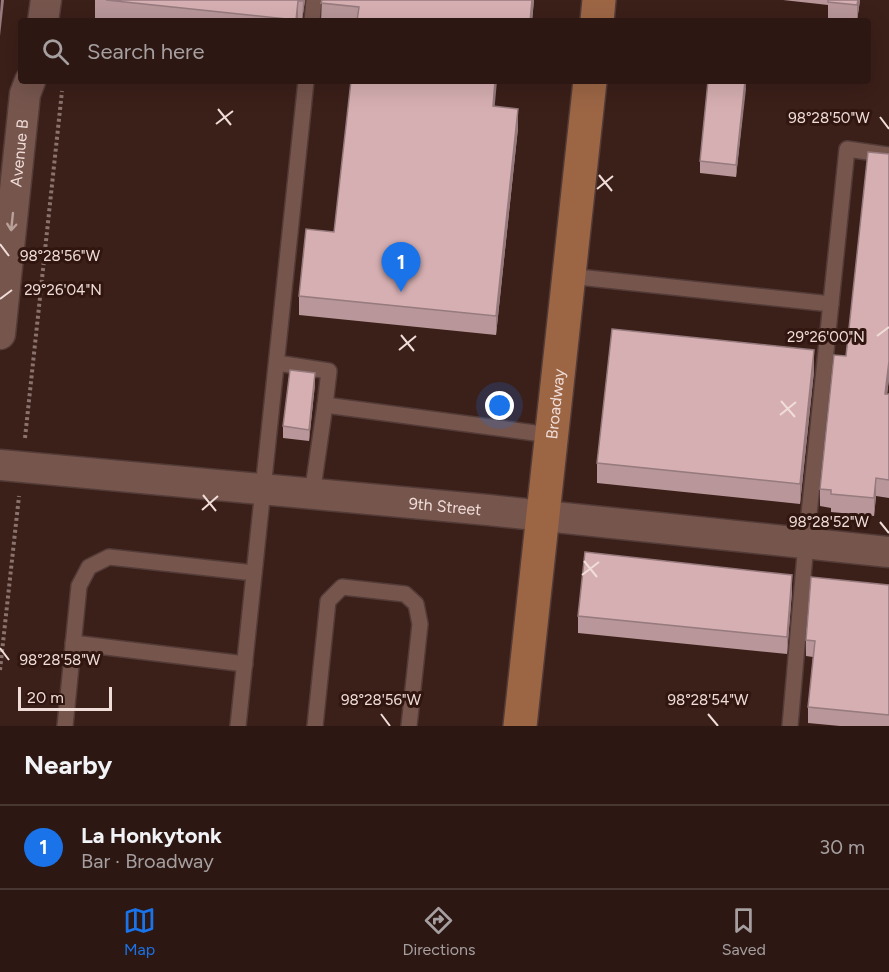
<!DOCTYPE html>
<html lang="en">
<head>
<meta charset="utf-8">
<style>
	:root { --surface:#2c1713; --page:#382421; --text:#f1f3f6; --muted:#a69fa0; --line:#483633; --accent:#1a73e8 }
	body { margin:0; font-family:Figtree,sans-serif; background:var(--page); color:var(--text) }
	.scale { position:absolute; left:18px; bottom:15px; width:94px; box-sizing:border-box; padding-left:6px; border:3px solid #f0ddd8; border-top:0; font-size:16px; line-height:21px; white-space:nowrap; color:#f0ddd8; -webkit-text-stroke:4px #311610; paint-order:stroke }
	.you { position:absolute; left:500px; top:406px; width:21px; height:21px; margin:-15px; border:4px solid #fff; border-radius:50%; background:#1a73e8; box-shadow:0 0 0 9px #1a73e833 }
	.badge { display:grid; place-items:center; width:39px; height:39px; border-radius:50%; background:var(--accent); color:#fff; font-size:20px; font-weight:700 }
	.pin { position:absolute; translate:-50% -50px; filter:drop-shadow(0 2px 3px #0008) }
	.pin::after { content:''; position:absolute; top:32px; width:21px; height:18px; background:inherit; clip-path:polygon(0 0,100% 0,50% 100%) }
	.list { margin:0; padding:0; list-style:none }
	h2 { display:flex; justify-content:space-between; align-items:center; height:78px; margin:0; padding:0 24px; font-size:26px }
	h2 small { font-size:20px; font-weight:400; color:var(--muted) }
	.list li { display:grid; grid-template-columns:39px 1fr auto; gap:18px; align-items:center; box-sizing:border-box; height:84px; padding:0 24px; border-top:2px solid var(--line) }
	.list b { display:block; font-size:22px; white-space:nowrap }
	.list p { margin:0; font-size:20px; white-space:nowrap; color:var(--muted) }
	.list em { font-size:20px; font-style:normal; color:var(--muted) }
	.icon { flex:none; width:33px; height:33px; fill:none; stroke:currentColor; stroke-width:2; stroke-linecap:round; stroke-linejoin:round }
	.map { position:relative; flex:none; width:889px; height:726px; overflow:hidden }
	.search { position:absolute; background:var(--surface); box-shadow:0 6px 24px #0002; left:18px; right:18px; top:18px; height:66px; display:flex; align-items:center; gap:15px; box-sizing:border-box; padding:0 21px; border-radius:6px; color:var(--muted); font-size:22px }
	.sheet { height:162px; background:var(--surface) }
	nav { display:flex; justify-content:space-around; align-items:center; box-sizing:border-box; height:84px; border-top:2px solid var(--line); background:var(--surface); font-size:16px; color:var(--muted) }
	nav a { display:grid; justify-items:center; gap:3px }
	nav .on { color:var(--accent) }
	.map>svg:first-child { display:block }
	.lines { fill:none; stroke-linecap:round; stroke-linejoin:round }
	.lane-casing { stroke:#533b37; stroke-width:18 }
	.street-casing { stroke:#533b37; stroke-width:33 }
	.primary-casing { stroke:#533b37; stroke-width:36 }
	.path { stroke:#8b736d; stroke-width:4; stroke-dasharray:3 3; stroke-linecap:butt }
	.lane { stroke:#76554d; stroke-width:15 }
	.street { stroke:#76554d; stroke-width:30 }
	.primary { stroke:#9c6645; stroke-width:33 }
	.wall { fill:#b89699 }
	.shaded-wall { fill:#967a7d }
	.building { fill:#d6afb2; stroke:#967a7d; stroke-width:1.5 }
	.oneway { stroke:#b9a099 }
	.ticks { fill:none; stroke:#f0ddd8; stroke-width:2 }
	.labels { text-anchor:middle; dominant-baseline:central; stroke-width:6; stroke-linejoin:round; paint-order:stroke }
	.street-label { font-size:16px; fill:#f0ddd8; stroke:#311610 }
	.ticks-label { font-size:15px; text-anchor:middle; fill:#f0ddd8; stroke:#311610; stroke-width:6; stroke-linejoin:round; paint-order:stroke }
</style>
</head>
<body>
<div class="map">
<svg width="889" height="726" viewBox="0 0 889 726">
	<rect width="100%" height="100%" fill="#3b1f19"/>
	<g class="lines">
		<g class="lane-casing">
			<g id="lane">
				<path d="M312 21 314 0"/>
				<path d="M569 276 831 304"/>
				<path d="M277 363 329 371 325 405"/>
				<path d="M312 495 325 405 550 435"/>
				<path d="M73 643 245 664"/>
				<path d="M65 726 79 586 89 567 109 557 254 573"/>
				<path d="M238 726 306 81"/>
				<path d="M315 726 328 601 342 587 405 594 416 604 420 624 409 726"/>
				<path d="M790 726 806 543 847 149 889 155"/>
			</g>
		</g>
		<g class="street-casing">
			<g id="street">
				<path d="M43 21 46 0"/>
				<path id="s1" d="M0 334 25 94 30 81"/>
				<path id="s2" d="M0 465 488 510 889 552"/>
			</g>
		</g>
		<g class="primary-casing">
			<g id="primary">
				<path d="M597 21 599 0"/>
				<path id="s3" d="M520 726 590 81"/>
			</g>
		</g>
		<g class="path">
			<path d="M25 438 62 91"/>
			<path d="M0 670 19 496"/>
		</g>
		<use href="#lane" class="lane"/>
		<use href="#street" class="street"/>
		<use href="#primary" class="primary"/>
	</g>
	<g class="wall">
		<path d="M95 0H305L302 21H120L95 18Z"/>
		<path d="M322 0H534L532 21H321Z"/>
		<path d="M783 0H860L857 21 828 19V5Z"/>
		<path d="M746 81 736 177 700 173V161Z"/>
		<path d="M495 106 518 128 496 335 299 315V296L334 232Z"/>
		<path d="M889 154V379L887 394H889V498L876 496 874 516 831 512V508L820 506V489L846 356Z"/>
		<path d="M814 371 800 504 597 483V463Z"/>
		<path d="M315 384 309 441 283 438V426Z"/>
		<path d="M889 585V726H840L808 723V707L813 657 806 656V640Z"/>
		<path d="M792 591 787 654 578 633V616Z"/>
	</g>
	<g class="shaded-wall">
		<path d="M1 0H4L0 36V13Z"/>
		<path d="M303 0H305L302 21Z"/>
		<path d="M532 0H534L532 21H530Z"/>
		<path d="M858 0H860L857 21V5Z"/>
		<path d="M298 1V21H296V20Z"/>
		<path d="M495 81H497L493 125V106Z"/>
		<path d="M745 81 746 89 736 177V165Z"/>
		<path d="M518 109V128L496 335V316Z"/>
		<path d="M814 350V371L800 504V484Z"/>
		<path d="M889 361V379L885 412V394Z"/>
		<path d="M315 373V384L309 441V430Z"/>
		<path d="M876 478V496L874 516V498Z"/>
		<path d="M792 575V591L787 654V637Z"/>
	</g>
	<g class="building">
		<path d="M106 0H303L302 1H298L296 20Z"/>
		<path d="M322 0H532L530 21H357L359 7 321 3Z"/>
		<path d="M828 0H858L857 5 828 2Z"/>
		<path d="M351 81H495L493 106 518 109 496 316 299 296 306 229 334 232Z"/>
		<path d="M708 81H745L736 165 700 161Z"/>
		<path d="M868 152 889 154V361L885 394H889V480L876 478 874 498 831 494V490L820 489 834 355 846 356Z"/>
		<path d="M612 329 814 350 800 484 597 463Z"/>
		<path d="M290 370 315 373 309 430 283 426Z"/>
		<path d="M585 552 792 575 787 637 578 616Z"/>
		<path d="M811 577 889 585V715L808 707 815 641 806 640Z"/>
	</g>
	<defs><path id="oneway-shaft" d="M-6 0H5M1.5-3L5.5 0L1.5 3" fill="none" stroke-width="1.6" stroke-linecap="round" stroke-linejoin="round" transform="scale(1.5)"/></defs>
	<use class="oneway" href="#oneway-shaft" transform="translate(12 222) rotate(96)"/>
	<path class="ticks" d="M218 109 231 125M880 117 889 129M216 124 233 111M599 175 612 191M597 189 613 176M0 244 9 256M0 299 12 290M401 335 414 351M877 336 889 327M399 350 416 336M781 401 795 417M780 415 796 402M203 495 216 511M202 510 218 496M880 522 889 533M584 561 597 577M582 575 599 562M0 648 9 660M381 714 390 726M708 714 718 726"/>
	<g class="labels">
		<g class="street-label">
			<text stroke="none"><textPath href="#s1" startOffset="182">Avenue B</textPath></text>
			<text stroke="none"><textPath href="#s3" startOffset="324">Broadway</textPath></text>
			<text stroke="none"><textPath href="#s2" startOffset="447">9th Street</textPath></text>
		</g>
	</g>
	<g class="ticks-label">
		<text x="829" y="123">98°28'50"W</text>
		<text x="60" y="261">98°28'56"W</text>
		<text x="63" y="295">29°26'04"N</text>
		<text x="826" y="342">29°26'00"N</text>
		<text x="829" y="527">98°28'52"W</text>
		<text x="60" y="665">98°28'58"W</text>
		<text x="381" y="705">98°28'56"W</text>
		<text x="708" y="705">98°28'54"W</text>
	</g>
</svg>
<div class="scale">20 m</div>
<div class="you"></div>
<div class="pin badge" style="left:401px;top:292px">1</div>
<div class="search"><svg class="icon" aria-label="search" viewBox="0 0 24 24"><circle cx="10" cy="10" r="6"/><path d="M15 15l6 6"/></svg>Search here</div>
</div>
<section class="sheet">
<h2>Nearby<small></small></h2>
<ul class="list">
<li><span class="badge">1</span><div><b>La Honkytonk</b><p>Bar · Broadway</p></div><em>30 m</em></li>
</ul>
</section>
<nav>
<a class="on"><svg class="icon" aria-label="map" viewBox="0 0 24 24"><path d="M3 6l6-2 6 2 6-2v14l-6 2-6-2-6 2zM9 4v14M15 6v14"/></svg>Map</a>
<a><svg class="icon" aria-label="directions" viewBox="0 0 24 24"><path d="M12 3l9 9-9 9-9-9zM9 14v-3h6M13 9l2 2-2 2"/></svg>Directions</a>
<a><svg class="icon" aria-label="saved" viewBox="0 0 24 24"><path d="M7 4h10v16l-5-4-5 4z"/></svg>Saved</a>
</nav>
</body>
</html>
